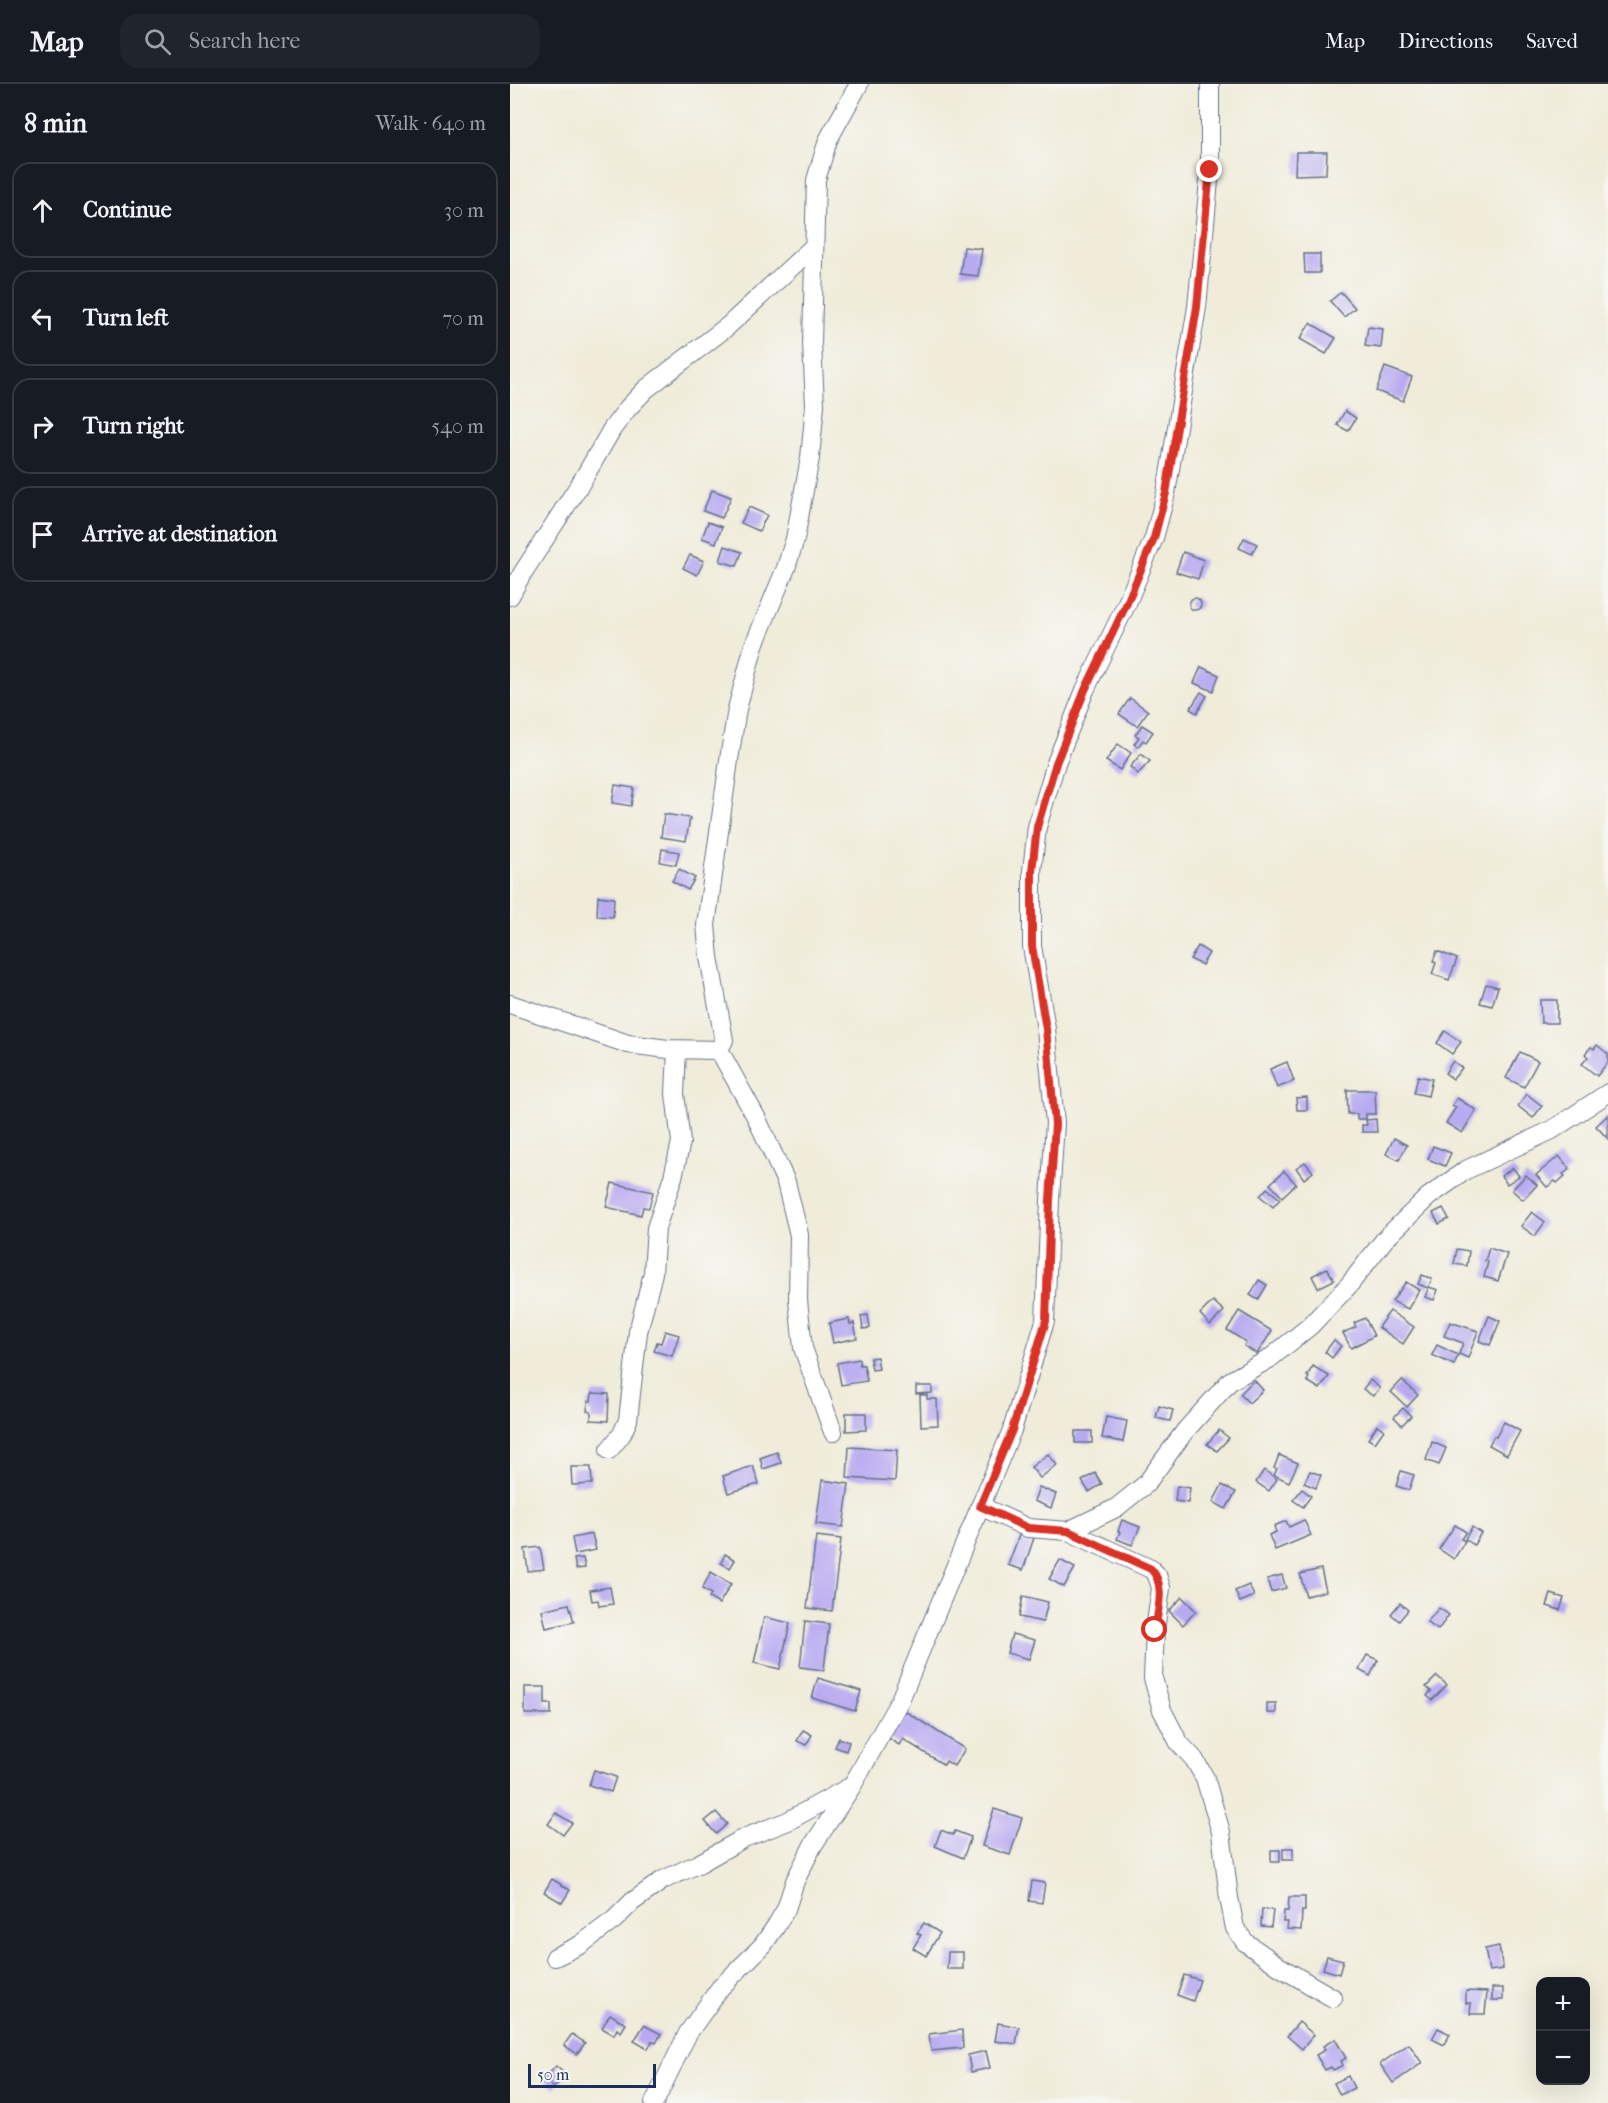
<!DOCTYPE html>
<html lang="en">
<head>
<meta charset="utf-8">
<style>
	:root { --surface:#171b24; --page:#20242c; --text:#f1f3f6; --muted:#9ea1a6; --line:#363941 }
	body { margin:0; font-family:"IM FELL French Canon",serif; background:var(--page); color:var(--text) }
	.controls { position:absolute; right:18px; bottom:18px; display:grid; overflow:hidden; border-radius:12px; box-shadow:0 6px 24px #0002 }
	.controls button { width:54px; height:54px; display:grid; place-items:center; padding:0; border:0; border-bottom:2px solid var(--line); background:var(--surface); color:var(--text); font:30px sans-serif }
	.scale { position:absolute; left:18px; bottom:15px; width:128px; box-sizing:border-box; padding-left:6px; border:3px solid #1b2f5e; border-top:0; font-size:16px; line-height:21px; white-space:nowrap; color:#1b2f5e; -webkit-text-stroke:4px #f6f6f2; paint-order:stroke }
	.stop { position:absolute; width:18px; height:18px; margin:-14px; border:4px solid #d93025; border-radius:50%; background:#fff }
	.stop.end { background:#d93025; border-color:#fff; box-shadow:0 2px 6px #0008 }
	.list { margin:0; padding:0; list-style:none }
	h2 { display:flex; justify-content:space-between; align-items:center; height:78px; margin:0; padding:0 24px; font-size:26px }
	h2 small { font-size:20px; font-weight:400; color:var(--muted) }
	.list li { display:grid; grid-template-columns:39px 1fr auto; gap:18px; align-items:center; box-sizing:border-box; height:96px; margin:0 12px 12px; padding:0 12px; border:2px solid var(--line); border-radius:18px }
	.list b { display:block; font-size:22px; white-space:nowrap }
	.list em { font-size:20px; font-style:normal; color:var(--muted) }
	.icon { flex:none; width:33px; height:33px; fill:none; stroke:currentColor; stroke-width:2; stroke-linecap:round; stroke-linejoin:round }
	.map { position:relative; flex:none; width:1098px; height:2019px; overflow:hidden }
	header { display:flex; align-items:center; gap:36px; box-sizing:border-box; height:84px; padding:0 30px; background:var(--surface); border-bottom:2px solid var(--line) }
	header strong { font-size:28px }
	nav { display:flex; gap:33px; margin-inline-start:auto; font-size:21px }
	.search { width:420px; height:54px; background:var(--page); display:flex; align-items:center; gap:15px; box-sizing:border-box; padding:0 21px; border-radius:18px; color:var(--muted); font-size:22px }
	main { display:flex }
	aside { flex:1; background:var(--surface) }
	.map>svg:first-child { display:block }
	.building { fill:#b8aaf1 }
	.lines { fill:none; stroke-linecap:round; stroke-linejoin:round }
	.minor-casing { stroke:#667189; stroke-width:20 }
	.minor { stroke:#fff; stroke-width:18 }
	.route { stroke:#d93025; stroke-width:8 }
</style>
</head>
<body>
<header>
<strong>Map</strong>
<div class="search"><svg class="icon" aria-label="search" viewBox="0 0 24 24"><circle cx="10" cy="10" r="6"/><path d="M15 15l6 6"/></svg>Search here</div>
<nav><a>Map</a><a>Directions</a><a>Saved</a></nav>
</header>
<main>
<aside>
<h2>8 min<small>Walk · 640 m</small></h2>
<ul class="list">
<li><svg class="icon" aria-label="ahead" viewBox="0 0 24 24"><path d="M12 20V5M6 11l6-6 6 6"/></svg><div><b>Continue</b></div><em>30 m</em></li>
<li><svg class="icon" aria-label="left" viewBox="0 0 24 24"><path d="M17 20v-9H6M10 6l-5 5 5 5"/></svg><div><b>Turn left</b></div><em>70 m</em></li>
<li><svg class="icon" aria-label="right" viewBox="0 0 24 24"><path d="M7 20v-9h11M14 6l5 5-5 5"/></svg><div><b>Turn right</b></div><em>540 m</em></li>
<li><svg class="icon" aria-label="arrive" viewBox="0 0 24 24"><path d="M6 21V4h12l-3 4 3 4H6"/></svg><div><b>Arrive at destination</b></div></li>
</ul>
</aside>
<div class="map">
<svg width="1098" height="2019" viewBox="0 0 1098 2019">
	<rect width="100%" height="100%" fill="#f6f6f2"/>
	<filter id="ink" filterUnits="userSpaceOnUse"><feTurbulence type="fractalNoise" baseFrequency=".0167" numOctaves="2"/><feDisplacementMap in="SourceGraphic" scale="12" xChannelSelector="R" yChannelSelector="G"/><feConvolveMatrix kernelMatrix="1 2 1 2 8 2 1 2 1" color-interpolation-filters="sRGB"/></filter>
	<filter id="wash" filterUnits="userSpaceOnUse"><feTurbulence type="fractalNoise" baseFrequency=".008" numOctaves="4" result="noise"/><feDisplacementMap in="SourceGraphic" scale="24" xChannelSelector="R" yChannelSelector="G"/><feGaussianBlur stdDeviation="1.35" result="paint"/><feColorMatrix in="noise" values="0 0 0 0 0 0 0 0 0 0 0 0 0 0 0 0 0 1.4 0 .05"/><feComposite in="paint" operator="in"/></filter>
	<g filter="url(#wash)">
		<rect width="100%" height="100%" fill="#f0ecd9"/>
		<g id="blocks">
			<g class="building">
				<path d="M786 68H817L816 90 785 91Z"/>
				<path d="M454 163 472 165 468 192 450 190Z"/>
				<path d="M794 170H810V189H795Z"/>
				<path d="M831 208 845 224 834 233 820 217Z"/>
				<path d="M800 239 826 254 816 270 790 255Z"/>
				<path d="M858 243 873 245 871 264 855 262Z"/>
				<path d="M875 283 902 293 893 317 866 307Z"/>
				<path d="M835 327 846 334 838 347 827 341Z"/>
				<path d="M202 406 221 413 212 434 193 427Z"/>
				<path d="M239 423 257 431 249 447 231 439Z"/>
				<path d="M198 438 212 443 206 459 192 454Z"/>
				<path d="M734 454 747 460 742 470 729 464Z"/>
				<path d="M215 462 232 468 227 482 210 477Z"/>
				<path d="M673 468 694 476 688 495 666 488Z"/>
				<path d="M180 471 194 477 187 491 173 484Z"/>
				<circle cx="685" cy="520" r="6"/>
				<path d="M691 583 709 591 703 607 684 599Z"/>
				<path d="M691 608 697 612 687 629 680 625Z"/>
				<path d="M620 614 638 627 627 642 609 630Z"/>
				<path d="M632 641 643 648 636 658 633 656 628 663 624 660 629 653 625 651Z"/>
				<path d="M608 660 621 669 610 686 596 677Z"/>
				<path d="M631 670 640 677 628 690 620 683Z"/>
				<path d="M105 701 124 704 121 722 102 719Z"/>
				<path d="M154 730 180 734 176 757 151 753Z"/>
				<path d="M152 765 169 768 166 781 150 778Z"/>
				<path d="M169 785 185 794 178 806 162 797Z"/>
				<path d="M88 812 104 814 103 833 87 832Z"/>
				<path d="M688 862 699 869 692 881 680 875Z"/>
				<path d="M927 867 947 875 939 896 922 890 926 879 923 877Z"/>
				<path d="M976 900 988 903 982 922 970 919Z"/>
				<path d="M1030 916H1047V939H1031Z"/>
				<path d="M935 947 951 958 942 970 927 959Z"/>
				<path d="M1087 961 1098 970V978L1087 992 1072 980 1078 973 1075 970 1081 963 1084 965Z"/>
				<path d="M1010 968 1028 977 1014 1003 996 994Z"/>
				<path d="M943 977 952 984 943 995 935 989Z"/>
				<path d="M777 978 784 997 767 1004 760 985Z"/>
				<path d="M908 992 922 995 918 1012 904 1009Z"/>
				<path d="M837 1006H865L866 1030H856V1035H847V1030H838Z"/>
				<path d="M1017 1010 1032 1022 1023 1034 1008 1022Z"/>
				<path d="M797 1013V1026H787L786 1014Z"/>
				<path d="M947 1014 966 1026 952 1049 936 1039 946 1023 942 1021Z"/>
				<path d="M1098 1031V1055L1086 1042Z"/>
				<path d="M866 1035 867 1048H852V1041H857L856 1036Z"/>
				<path d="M884 1054 897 1061 889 1076 876 1070Z"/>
				<path d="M923 1062 941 1069 935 1082 918 1075Z"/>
				<path d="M1049 1072 1060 1085 1053 1090 1055 1092 1047 1099 1045 1097 1037 1103 1026 1091Z"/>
				<path d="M795 1078 803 1088 794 1095 786 1084Z"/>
				<path d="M1003 1084 1009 1092 997 1100 991 1092Z"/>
				<path d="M774 1087 786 1100 772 1113 760 1100Z"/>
				<path d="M1016 1091 1027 1101 1013 1116 1002 1106Z"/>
				<path d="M102 1099 143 1108 139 1124 133 1123 131 1131 96 1123Z"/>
				<path d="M757 1104 770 1115 763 1123 750 1112Z"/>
				<path d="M933 1124 939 1135 929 1140 923 1129Z"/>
				<path d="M1022 1128 1035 1138 1025 1152 1011 1142Z"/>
				<path d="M979 1164 997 1170 988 1197 974 1193 978 1178 975 1177Z"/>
				<path d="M947 1165 959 1167 957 1182 944 1180Z"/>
				<path d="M817 1184 824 1196 808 1204 802 1192Z"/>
				<path d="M912 1191 922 1195 918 1204 908 1200Z"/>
				<path d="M749 1196 757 1201 748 1216 740 1211Z"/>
				<path d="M896 1198 909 1206 898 1225 882 1217Z"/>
				<path d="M919 1203 928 1206 924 1216 915 1213Z"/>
				<path d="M703 1217 714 1227 700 1241 690 1230Z"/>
				<path d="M729 1227 762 1247 747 1270 734 1262 736 1258 717 1246Z"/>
				<path d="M880 1227 904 1243 893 1260 868 1243Z"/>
				<path d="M358 1231 360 1244 353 1245 351 1232Z"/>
				<path d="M979 1232 990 1237 980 1261 969 1257Z"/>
				<path d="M855 1234 864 1252 841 1264 833 1249 846 1243 844 1239Z"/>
				<path d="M339 1235 340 1240 344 1239 347 1254 323 1259 319 1239Z"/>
				<path d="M940 1238 968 1247 958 1274 949 1270 953 1259 934 1252Z"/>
				<path d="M155 1247 169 1251 162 1272 144 1267 147 1258 151 1259Z"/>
				<path d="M824 1256 831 1262 822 1274 815 1268Z"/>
				<path d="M927 1261 948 1271 944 1281 922 1271Z"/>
				<path d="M367 1273 369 1285 362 1286 360 1274Z"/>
				<path d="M349 1275 350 1281H354L357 1297 331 1301 327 1279Z"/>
				<path d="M803 1282 819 1292 810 1305 797 1297 799 1293 797 1292Z"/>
				<path d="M744 1296 753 1306 739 1319 730 1310Z"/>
				<path d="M860 1296 870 1304 863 1312 853 1305Z"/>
				<path d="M892 1296 908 1311 897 1323 881 1308Z"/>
				<path d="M406 1302H422V1309L406 1310Z"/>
				<path d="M82 1309 99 1310 98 1337 81 1336V1328L77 1327 78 1317H81Z"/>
				<path d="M410 1311H417V1315H427L428 1341 411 1342Z"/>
				<path d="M649 1322 663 1326 660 1337 646 1334Z"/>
				<path d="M893 1324 901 1332 892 1341 884 1333Z"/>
				<path d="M336 1329H356V1346L336 1347Z"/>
				<path d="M596 1333 617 1337 613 1358 592 1354Z"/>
				<path d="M994 1338 1010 1347 997 1371 979 1361 984 1352 986 1353Z"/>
				<path d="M867 1341 874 1346 865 1359 858 1355Z"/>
				<path d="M709 1346 719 1354 707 1367 697 1360Z"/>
				<rect x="565" y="1347" width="17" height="12"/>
				<path d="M922 1358 936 1364 929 1381 916 1376Z"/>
				<path d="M339 1363 387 1366 385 1397 337 1394Z"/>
				<path d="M267 1368 271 1379 253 1385 250 1374Z"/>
				<path d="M538 1370 547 1381 530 1394 521 1383Z"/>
				<path d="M769 1371 788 1379 779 1398 764 1391 767 1385 764 1384Z"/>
				<path d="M243 1382 249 1400 218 1409 213 1392Z"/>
				<path d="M61 1383H81L82 1400 62 1401Z"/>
				<path d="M754 1386 767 1395 759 1407 746 1398Z"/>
				<path d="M800 1387 811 1391 806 1404 794 1399Z"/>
				<path d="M891 1387 904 1391 899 1406 886 1402Z"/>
				<path d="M585 1389 592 1400 579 1408 572 1397Z"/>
				<path d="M312 1396 339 1400 333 1443 306 1440Z"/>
				<path d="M712 1401 726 1408 716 1425 703 1418Z"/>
				<path d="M667 1402 680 1404 678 1419 665 1417Z"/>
				<path d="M529 1403 546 1410 541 1424 524 1417Z"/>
				<path d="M792 1405 801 1412 793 1423 783 1416Z"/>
				<path d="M612 1436 630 1443 622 1461 607 1455 610 1448 608 1447Z"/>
				<path d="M794 1436 801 1451 765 1466 759 1451 766 1448 764 1442 776 1437 779 1443Z"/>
				<path d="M945 1441 956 1448 951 1455 955 1457 944 1475 929 1465Z"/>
				<path d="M962 1443 971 1449 964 1461 955 1455Z"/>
				<path d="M510 1449 524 1454 513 1486 498 1481Z"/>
				<path d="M82 1450 86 1466 65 1470 62 1454Z"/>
				<path d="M306 1452 331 1455 322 1527 297 1524Z"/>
				<path d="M30 1463 34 1485 18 1487 15 1465Z"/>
				<path d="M215 1470 225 1476 220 1484 211 1479Z"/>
				<path d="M73 1474 75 1484 66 1485 64 1475Z"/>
				<path d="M550 1476 565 1484 554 1503 539 1495Z"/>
				<path d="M811 1485 816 1507 796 1512 790 1490Z"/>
				<path d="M201 1488 221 1500 209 1520 199 1514 201 1510 192 1505Z"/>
				<path d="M772 1491 776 1504 761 1508 757 1495Z"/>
				<path d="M739 1501 744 1512 730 1518 725 1507Z"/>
				<path d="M100 1503 103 1520 89 1522 88 1516 82 1517 80 1506Z"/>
				<path d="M1041 1510 1054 1514 1050 1526 1037 1522Z"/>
				<path d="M513 1512 538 1518 533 1538 509 1533Z"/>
				<path d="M672 1513 686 1527 673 1541 659 1527Z"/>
				<path d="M890 1519 898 1526 889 1537 881 1530Z"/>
				<path d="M59 1520 64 1538 36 1544 32 1526Z"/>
				<path d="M929 1524 939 1531 928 1546 917 1538Z"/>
				<path d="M254 1533 280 1539 270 1585 244 1579Z"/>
				<path d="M295 1537 319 1540 314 1586 290 1583Z"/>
				<path d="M502 1550 525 1556 519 1575 497 1569Z"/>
				<path d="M857 1571 868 1576 860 1592 849 1586Z"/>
				<path d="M927 1592 937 1601 922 1616 917 1612 921 1607 916 1603Z"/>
				<path d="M308 1594 351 1607 345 1627 302 1614Z"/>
				<path d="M15 1603H35V1620H41V1630H15Z"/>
				<rect x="757" y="1619" width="9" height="10"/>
				<path d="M395 1627 455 1665 444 1682 436 1677 434 1681 393 1655 389 1661 378 1654Z"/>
				<path d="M293 1646 302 1651 296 1661 287 1657Z"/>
				<path d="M329 1654 339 1658 336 1667 325 1663Z"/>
				<path d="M84 1686 106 1693 101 1708 79 1701Z"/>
				<path d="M484 1725 512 1734 500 1771 472 1762Z"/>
				<path d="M206 1728 217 1740 206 1750 195 1737Z"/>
				<path d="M46 1729 62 1739 53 1751 38 1740Z"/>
				<path d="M431 1746 443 1751 445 1747 461 1753 453 1774 425 1762Z"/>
				<rect x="773" y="1764" width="10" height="12"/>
				<rect x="761" y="1766" width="9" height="12"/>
				<path d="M42 1795 60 1806 52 1819 34 1808Z"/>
				<path d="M522 1797 535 1799 532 1819 519 1817Z"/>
				<path d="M779 1813H795V1827H792L791 1846 777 1845 778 1838H773L774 1827H778Z"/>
				<path d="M752 1825 763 1826 761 1843 751 1842Z"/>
				<path d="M414 1839 430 1849 416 1872 403 1864 411 1851 407 1849Z"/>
				<path d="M989 1862 993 1885 979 1887 975 1865Z"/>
				<path d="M438 1868H453V1885H437Z"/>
				<path d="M817 1872 833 1876 829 1890 813 1885Z"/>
				<path d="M674 1891 690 1896 683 1917 667 1911Z"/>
				<rect x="982" y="1904" width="11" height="12"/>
				<path d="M956 1907 977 1908 975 1930H960L961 1919H956Z"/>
				<path d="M100 1930 116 1940 111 1948 107 1945 104 1951 92 1944Z"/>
				<path d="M789 1938 804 1951 792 1965 777 1952Z"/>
				<path d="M488 1939 509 1943 506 1960 485 1957Z"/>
				<path d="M134 1941 151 1950 146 1959 142 1957 138 1965 124 1957Z"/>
				<path d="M928 1944 940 1950 934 1961 922 1955Z"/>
				<path d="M452 1946 453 1964 421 1967 419 1950Z"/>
				<path d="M62 1950 75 1959 67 1970 54 1961Z"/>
				<path d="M825 1955 836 1974 831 1977 833 1981 823 1986 821 1983 815 1986 806 1971 815 1966 813 1962Z"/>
				<path d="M899 1960 912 1979 883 1999 870 1980Z"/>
				<path d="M476 1967 480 1984 461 1988 458 1971Z"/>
				<path d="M46 1982 56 1991 44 2004 34 1995Z"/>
				<path d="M838 1992 844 2004 830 2011 824 1999Z"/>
			</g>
		</g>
	</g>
	<g filter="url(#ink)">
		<use href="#blocks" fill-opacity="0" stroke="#667189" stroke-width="1.5"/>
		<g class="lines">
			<g class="minor-casing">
				<g id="minor">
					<path d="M0 512 12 490 72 397 102 345 118 324 136 305 218 242 304 162"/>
					<path d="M0 920 118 960 158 965 209 966"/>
					<path d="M209 966 214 956 199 873 196 841 220 669 227 625 244 561 276 484 285 455 300 374 305 321 302 260 306 96 318 56 349 0"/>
					<path d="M209 966 246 1033 276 1098 289 1151 288 1216 293 1264 323 1348"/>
					<path d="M99 1366 112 1350 118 1336 128 1248 143 1189 146 1144 163 1093 171 1058 165 1010 167 966"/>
					<path d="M470 1422 518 1444 558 1447 606 1424 636 1400 675 1347 720 1297 759 1275 800 1242 839 1201 875 1155 918 1113 956 1086 1042 1046 1098 1009"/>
					<path d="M558 1447 641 1485 647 1491 651 1504 645 1546 643 1594 652 1626 669 1659 684 1675 695 1694 711 1748 719 1814 725 1844 735 1858 770 1883 823 1914"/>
					<path d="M45 1873 70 1861 104 1836 122 1818 153 1796 190 1779 234 1754 278 1737 338 1704"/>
					<path d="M144 2019 178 1949 210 1904 253 1861 266 1842 276 1825 285 1797 303 1761 342 1702 390 1616 502 1346 535 1237 540 1116 545 1039 536 945 522 862V787L527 743 546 679 575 606 617 519 644 454 656 409 687 223 694 150 700 86V0"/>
				</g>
			</g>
			<use href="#minor" class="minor"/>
		</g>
	</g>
	<g class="lines" filter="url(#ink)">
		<path class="route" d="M645 1546C648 1525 656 1501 641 1485L558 1447 518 1444 470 1422 502 1346 536 1237 540 1116 545 1040 536 945 522 862V787L527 743 546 679 575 606 617 519 644 454 656 409 687 223 700 86"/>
	</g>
</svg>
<div class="controls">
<button>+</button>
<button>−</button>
</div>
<div class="scale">50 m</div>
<div class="stop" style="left:645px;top:1546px"></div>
<div class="stop end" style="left:700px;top:86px"></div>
</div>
</main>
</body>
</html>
